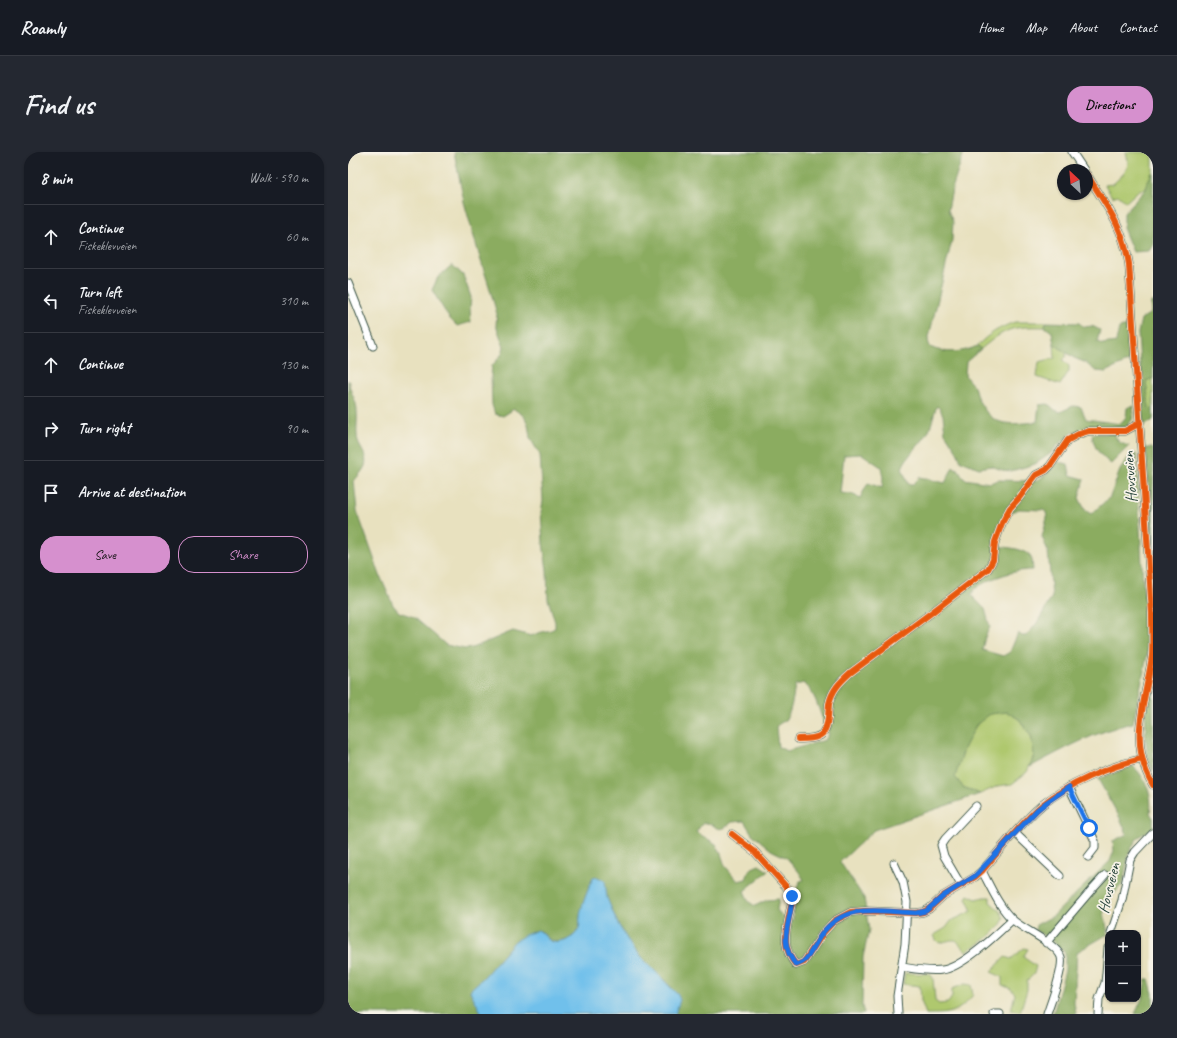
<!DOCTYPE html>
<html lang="en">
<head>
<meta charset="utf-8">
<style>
	:root { --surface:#171b24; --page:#242831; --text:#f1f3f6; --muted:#9ea1a6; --line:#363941; --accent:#d690ce }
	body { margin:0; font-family:Caveat,sans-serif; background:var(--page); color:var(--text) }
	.controls { position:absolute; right:12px; bottom:12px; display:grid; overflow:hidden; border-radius:8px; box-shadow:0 1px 3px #0004 }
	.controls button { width:36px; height:36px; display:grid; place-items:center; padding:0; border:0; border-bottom:1px solid var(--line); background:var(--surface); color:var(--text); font:20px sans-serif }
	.compass { position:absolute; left:709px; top:12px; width:36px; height:36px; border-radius:50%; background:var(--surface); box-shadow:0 1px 3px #0004; rotate:334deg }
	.stop { position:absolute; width:12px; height:12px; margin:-9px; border:3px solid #1a73e8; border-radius:50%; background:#fff }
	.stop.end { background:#1a73e8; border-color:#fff; box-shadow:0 1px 4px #0008 }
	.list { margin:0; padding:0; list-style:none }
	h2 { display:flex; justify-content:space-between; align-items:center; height:52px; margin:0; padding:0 16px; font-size:17px }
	h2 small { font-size:13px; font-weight:400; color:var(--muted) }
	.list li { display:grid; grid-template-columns:26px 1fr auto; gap:12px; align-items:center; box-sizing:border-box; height:64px; padding:0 16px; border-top:1px solid var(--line) }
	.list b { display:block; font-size:15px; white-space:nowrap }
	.list p { margin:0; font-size:13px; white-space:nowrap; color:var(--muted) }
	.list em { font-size:13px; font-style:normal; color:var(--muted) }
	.actions { display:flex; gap:8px; padding:12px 16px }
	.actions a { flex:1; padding:9px 0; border:1px solid var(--accent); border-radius:16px; text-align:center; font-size:14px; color:var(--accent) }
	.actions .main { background:var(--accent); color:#111 }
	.icon { flex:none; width:22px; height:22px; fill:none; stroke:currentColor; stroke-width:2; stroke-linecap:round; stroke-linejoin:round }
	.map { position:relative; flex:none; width:805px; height:862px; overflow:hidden; border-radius:16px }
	header { display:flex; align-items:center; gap:24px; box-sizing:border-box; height:56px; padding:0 20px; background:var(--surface); border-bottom:1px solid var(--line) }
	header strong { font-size:19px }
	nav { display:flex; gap:22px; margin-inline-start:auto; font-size:14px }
	.intro { display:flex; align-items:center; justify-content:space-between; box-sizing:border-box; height:96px; padding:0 24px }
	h1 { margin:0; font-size:28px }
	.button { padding:10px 18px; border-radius:16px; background:var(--accent); color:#111; font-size:14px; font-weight:700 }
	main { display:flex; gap:24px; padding:0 24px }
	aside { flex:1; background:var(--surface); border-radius:16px; box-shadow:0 1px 3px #0004 }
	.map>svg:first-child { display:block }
	.green { fill:#afc86e; stroke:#678251 }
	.forest { fill:#8bac61; stroke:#55744a; fill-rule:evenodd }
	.water { fill:#70c0eb; stroke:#487e90 }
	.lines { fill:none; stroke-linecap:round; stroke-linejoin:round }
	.minor-casing { stroke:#3d5649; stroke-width:9 }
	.minor { stroke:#fff; stroke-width:7 }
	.cycleway-casing { stroke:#f7f3e8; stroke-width:8 }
	.cycleway { stroke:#e8590c; stroke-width:6 }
	.route { stroke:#1a73e8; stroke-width:5 }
	.labels { text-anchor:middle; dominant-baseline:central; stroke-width:3.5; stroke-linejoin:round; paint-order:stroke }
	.street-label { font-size:16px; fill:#1f3d34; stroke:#f7f3e8 }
</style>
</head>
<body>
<header>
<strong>Roamly</strong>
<nav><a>Home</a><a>Map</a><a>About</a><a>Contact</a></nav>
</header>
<div class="intro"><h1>Find us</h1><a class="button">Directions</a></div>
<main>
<aside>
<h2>8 min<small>Walk · 590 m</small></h2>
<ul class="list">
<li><svg class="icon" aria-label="ahead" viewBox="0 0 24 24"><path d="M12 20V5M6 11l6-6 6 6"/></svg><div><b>Continue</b><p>Fiskeklevveien</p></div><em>60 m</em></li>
<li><svg class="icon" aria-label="left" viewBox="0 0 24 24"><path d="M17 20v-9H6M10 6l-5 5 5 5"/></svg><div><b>Turn left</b><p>Fiskeklevveien</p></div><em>310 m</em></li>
<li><svg class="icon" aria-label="ahead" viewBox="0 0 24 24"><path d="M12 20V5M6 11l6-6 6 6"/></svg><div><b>Continue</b></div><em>130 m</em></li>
<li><svg class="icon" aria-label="right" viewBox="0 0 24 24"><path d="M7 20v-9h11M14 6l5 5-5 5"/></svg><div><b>Turn right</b></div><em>90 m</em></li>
<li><svg class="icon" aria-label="arrive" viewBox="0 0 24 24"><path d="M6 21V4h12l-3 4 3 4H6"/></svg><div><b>Arrive at destination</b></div></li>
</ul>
<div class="actions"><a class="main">Save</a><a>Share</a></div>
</aside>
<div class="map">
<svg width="805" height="862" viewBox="0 0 805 862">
	<rect width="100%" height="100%" fill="#f7f3e8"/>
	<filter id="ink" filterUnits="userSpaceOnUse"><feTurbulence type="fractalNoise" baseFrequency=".025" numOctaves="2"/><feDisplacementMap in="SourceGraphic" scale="8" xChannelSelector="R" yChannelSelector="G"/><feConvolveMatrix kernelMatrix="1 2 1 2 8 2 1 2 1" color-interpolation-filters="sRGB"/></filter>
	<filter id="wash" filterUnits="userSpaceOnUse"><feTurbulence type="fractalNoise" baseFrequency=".012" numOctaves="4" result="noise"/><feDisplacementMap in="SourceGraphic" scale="16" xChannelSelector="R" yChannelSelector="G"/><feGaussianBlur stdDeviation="0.9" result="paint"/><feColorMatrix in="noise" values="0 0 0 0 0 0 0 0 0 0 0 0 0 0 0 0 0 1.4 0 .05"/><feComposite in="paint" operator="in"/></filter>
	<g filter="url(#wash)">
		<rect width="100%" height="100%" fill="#e8e1bf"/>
		<g class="green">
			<path d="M778 0H805V19L800 29 798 37 791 38 778 50 770 43 764 45 757 33 765 32C777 20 783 18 778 0Z"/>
			<path d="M667 170H698L697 175C664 174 658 176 633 197L629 194C640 182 652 175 667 170Z"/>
			<path d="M706 192 718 200V205L715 208 721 214V219L712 233 689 225 691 210 707 206Z"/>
			<path d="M805 226V256L803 257 801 256 798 229Z"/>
			<path d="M659 560 671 567 683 584 686 603 679 620 664 632 650 634 632 642 615 635 607 625C612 607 623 568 643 562 648 560 654 561 659 560Z"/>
			<path d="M620 743 628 747 637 745H642V750L652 759 656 766C652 779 631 793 618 799L608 788H603L591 791 588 788 586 783 598 776 603 769 624 759 618 746Z"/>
			<path d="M676 796 680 797 675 805 688 814 686 822 679 829V838L672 860 663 858 667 842 663 837 654 833V825L643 820 657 805 663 807Z"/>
			<path d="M557 821 582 822 585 826 587 849 591 852 600 851 604 845V837L617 832 623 833 625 843C609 862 602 862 578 862L573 849 572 834 555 832Z"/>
		</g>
		<g class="forest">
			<path d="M106 0H616L604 37 600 58 605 70 604 88 580 189 582 195C596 202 615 201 629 194L633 197 618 210 617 223C619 228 624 231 626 235 628 239 628 244 630 247 645 277 661 272 689 270L691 253 700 252 707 258 712 260 725 254 733 255 738 267 772 272 778 265 779 256 783 254H786L784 268 778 275 763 276 745 275 726 280 711 292 702 302 687 312 663 319 654 318 643 314 631 316 613 309 607 296 597 281 595 263 592 257 589 254C585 262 585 270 581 278 575 292 559 302 554 316L560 332H565L572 325 597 331 605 315 611 318 616 327 642 331 650 328 688 329 698 323 710 310 720 312 722 323 736 327 731 346 737 358 743 362 762 345 772 318 780 306 788 302 795 432 800 479V499L785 571C748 579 716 597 682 615L686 603 683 584 671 567 659 560 642 562 628 573 616 597 607 625 615 635 632 642 526 678 492 710 516 746 521 778 515 805 514 854 516 862H327L324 836 303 815 293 806 279 787 270 772 259 746 257 732 245 726C241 734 233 756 232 765 231 770 233 776 229 780 228 782 224 784 222 786 209 794 201 789 193 779L184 780 167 789 135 826 123 837 122 839 134 862H0V228L1 229C1 238 6 244 8 252 11 266 7 278 10 290 13 298 20 304 17 314 15 319 9 325 6 329L9 359 33 426 45 453 51 460 66 465 98 493 117 497 124 496 165 479 183 484 190 481 203 478 207 476V470L200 447 199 418 195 391 193 360 195 349 192 303 182 286 180 272 176 264 166 257 155 264 147 262 144 253 143 223 144 214 154 202 156 195 148 173 149 162 141 134 132 106 116 50ZM514 302 533 315 535 326 534 336 520 331 512 346 503 342 492 341 496 303ZM671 357 695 358 698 360 699 366 694 385 700 399 704 445 689 471 678 484H674L670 481 662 500 655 504 634 498 637 485 642 475 637 457 623 443C625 441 626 437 628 436 641 426 670 417 685 418L684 408 681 402 669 397 650 394 649 393 661 361ZM456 531C470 543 472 566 481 582L477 588 439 599 430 595 428 575C430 571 435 571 438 567 443 561 446 541 447 533ZM396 669 404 682 423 698 439 706 451 720 456 728 452 729 448 738 445 768 441 769 435 765 429 758 431 747 419 748 407 754 401 750 396 739 420 719 411 713 402 717 398 727 390 729 377 714 373 702 368 692 348 680 355 671C370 670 368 685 384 670Z"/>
			<path d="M805 19V93L801 99 785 100 775 76 776 71V61L798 37 800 29Z"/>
			<path d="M104 113 115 123 123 145 122 156 123 170 109 174 101 166 84 138 90 125Z"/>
			<path d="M803 150H805V226L798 229 801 256 803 257 805 256V267L804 269 796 273 790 181 793 167 803 161Z"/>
			<path d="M698 170 731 171 736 175 744 174 752 178 749 190 755 192 768 190 771 176 781 174 783 186V208L758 220 748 219 736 210 726 206 706 192 704 180 697 175Z"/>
			<path d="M744 282H767C768 290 774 292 781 294L763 312C751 302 746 297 744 282Z"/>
			<path d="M798 296H804L805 297V395Z"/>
			<path d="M805 529V619C797 604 797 580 798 563 798 552 803 540 805 529Z"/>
			<path d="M785 614C798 626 805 644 802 661L805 666V676L790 685 781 701 775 731 755 755 760 782 729 800 726 851 728 862H705L717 818V801L705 789 687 778 688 773 705 764 762 709 766 699 765 689 779 682 772 666 750 627Z"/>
			<path d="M798 827H801L805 842V862H787L794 847Z"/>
		</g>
		<path class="water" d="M250 725 257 729 259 746 270 772 279 787 293 806 303 815 330 843 332 848 327 862H134L122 839 123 837 135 826 167 789 177 783 190 778C196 781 198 788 205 790 213 792 224 787 229 780 233 776 231 770 232 765 232 756 240 739 243 730L245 726Z"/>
	</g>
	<g filter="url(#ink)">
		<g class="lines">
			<g class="minor-casing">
				<g id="minor">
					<path d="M724 0 736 18"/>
					<path d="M739 23C759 54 775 75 781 112L804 461C804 475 805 490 804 504 798 550 779 589 805 633"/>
					<path d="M0 131 25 194"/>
					<path d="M450 587C458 587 469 587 474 582 481 574 480 561 481 552 484 538 492 530 502 521L583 461 640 417 645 408 647 390 654 371 662 356 671 346 688 323 698 318 702 314 720 288 731 282 741 279H777L792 271"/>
					<path d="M721 635 747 689V696L740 705"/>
					<path d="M667 681 712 724"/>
					<path d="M384 682 406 699 443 740C445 747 444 753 442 759 438 781 433 795 448 813L456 810 475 781 486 769 503 760 517 759 568 761 575 760 581 757 595 744 627 725 634 719C653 697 672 672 694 653 720 632 762 614 794 607"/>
					<path d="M546 711 555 730 559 750 557 792 549 844 550 862"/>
					<path d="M634 719C642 734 652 757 665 768 676 778 709 792 713 805 716 816 703 850 699 862"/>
					<path d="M613 733 596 704 593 693 597 687 628 654"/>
					<path d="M763 781 774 748 782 708 787 700 805 681"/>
					<path d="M698 791 745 736 757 723"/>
					<path d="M554 815C567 817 582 820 594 818 614 816 649 782 664 768"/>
					<path d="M646 862H652"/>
					<path d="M750 862 751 847 757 831 758 821 760 796"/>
				</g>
			</g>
			<use href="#minor" class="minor"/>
			<g class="cycleway-casing">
				<g id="cycleway">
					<path d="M739 23C759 54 775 75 781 112L804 461C804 475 805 490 804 504 798 550 779 589 805 633"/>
					<path d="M450 587C458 587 469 587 474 582 481 574 480 561 481 552 484 538 492 530 502 521L583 461 640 417 645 408 647 390 654 371 662 356 671 346 688 323 698 318 702 314 720 288 731 282 741 279H777L792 271"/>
					<path d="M384 682 406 699 443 740C445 747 444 753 442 759 438 781 433 795 448 813L456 810 475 781 486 769 503 760 517 759 568 761 575 760 581 757 595 744 627 725 634 719C653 697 672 672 694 653 720 632 762 614 794 607"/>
				</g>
			</g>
			<use href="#cycleway" class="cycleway"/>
		</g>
	</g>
	<g class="lines" filter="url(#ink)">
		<path class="route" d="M444 744C444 771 428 788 448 813 450 812 454 811 456 809 462 804 468 790 473 783 497 749 533 760 568 761L578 759 595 744 627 724 689 658 699 650 721 635 741 676"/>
	</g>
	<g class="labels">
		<g class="street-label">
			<text transform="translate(782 325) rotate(-94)">Hovsveien</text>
			<text transform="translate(761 736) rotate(-76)">Hovsveien</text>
		</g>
	</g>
</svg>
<div class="controls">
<button>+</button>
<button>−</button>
</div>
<svg class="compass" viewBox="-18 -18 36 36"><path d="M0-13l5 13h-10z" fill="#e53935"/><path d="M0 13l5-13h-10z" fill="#9ea1a6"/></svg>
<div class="stop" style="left:741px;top:676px"></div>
<div class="stop end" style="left:444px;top:744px"></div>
</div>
</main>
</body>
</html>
